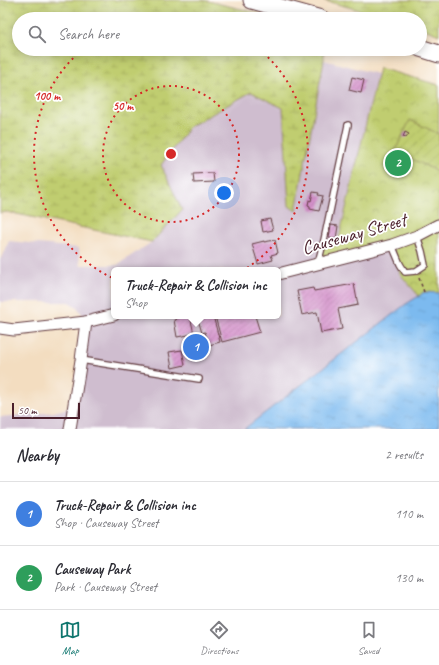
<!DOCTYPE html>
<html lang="en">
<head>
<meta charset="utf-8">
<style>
	:root { --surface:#fff; --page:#f7f7f7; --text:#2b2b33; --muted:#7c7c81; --line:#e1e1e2; --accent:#0f766e }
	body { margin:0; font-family:Caveat,sans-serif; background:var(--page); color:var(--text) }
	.scale { position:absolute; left:12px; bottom:10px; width:68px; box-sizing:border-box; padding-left:4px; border:2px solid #4a1f2b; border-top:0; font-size:11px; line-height:14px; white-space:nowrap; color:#4a1f2b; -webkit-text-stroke:3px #fff; paint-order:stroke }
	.you { position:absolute; left:224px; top:193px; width:14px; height:14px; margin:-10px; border:3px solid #fff; border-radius:50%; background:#1a73e8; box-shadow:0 0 0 6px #1a73e833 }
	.badge { display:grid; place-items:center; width:26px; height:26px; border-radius:50%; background:var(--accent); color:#fff; font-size:13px; font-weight:700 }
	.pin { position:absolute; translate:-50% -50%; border:2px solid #fff; box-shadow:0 1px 4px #0006 }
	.popup { position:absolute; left:111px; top:267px; width:170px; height:52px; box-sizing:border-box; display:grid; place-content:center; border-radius:6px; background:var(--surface); filter:drop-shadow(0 1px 3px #0005); font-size:13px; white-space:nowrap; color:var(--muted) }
	.popup b { font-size:15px; color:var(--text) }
	.popup::after { content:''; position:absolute; left:50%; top:100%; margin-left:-8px; border:8px solid transparent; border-top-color:var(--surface) }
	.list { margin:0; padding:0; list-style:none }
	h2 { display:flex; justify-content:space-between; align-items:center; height:52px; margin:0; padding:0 16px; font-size:17px }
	h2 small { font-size:13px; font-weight:400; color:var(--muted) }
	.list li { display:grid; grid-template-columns:26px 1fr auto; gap:12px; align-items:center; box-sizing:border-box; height:64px; padding:0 16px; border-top:1px solid var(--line) }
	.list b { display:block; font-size:15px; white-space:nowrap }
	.list p { margin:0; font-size:13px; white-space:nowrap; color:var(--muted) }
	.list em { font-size:13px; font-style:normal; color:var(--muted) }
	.icon { flex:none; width:22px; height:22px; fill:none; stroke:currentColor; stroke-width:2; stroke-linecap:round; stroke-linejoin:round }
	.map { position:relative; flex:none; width:439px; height:429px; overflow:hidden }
	.search { position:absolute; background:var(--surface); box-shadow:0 2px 10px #0003; left:12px; right:12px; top:12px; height:44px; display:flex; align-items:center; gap:10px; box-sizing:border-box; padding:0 14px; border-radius:22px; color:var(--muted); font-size:15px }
	.sheet { height:180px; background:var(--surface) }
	nav { display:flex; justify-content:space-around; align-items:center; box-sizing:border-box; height:56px; border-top:1px solid var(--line); background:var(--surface); font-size:11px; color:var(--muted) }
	nav a { display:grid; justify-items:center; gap:2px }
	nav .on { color:var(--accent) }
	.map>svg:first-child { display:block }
	.industrial { fill:#cfbdcf; fill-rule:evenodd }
	.wetland { fill:url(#wetland-marsh); stroke:#85764d }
	.park { fill:url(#park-crowns); stroke:#85764d }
	.garden { fill:url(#garden-furrows); stroke:#85764d }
	.water { fill:url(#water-ripples); stroke:#626c8d }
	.building { fill:url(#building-hatch) }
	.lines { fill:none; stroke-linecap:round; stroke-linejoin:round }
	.service-casing { stroke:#633c41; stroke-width:8 }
	.minor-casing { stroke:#633c41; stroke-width:13 }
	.primary-casing { stroke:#633c41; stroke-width:19 }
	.path { stroke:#633c41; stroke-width:1.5; stroke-dasharray:3 3; stroke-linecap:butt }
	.service { stroke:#fff; stroke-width:5.5 }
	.minor { stroke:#fff; stroke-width:11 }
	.primary { stroke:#fff; stroke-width:17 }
	.ring { fill:none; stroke:#d62828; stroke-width:2; stroke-dasharray:2 4 }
	.labels { text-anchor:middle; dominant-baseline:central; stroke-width:3.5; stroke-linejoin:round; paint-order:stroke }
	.street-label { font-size:19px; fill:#4a1f2b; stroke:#fff }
	.centre { fill:#d62828; stroke:#fff; stroke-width:2 }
	.ring-label { font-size:12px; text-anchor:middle; font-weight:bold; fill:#d62828; stroke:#fff; stroke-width:3.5; stroke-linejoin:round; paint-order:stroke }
</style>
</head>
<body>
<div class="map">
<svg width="439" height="429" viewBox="0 0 439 429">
	<defs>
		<pattern id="wetland-marsh" width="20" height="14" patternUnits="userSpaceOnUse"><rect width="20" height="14" fill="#c0cd6f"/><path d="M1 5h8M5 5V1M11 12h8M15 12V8" fill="none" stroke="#a6b060"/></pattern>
		<pattern id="park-crowns" width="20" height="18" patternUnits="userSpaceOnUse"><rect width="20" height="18" fill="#c0cd6f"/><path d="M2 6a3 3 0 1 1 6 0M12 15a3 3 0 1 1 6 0" fill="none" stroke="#a6b060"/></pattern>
		<pattern id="garden-furrows" width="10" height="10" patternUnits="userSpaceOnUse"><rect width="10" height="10" fill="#c0cd6f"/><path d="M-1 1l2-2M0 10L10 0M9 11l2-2" fill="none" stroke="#a6b060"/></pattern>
		<pattern id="water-ripples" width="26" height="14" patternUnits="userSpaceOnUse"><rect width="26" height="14" fill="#7bbaef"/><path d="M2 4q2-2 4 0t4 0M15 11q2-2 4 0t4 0" fill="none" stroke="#6c9fcd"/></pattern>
		<pattern id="building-hatch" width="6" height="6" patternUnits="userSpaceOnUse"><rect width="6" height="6" fill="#d491ca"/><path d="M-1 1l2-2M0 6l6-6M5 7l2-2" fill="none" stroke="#ae76a4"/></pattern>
	</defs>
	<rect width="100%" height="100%" fill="#fff"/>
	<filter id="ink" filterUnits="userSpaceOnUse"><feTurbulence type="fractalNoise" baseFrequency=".025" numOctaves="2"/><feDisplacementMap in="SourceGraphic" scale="8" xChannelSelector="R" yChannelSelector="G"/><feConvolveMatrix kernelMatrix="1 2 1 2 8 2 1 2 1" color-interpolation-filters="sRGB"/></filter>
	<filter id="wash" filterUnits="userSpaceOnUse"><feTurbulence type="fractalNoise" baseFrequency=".012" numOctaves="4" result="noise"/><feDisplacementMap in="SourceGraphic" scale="16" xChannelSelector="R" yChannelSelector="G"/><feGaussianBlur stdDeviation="0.9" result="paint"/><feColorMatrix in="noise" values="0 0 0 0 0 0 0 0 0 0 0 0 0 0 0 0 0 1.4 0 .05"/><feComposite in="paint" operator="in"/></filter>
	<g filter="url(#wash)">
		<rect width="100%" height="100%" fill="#f3ddc0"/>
		<path class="industrial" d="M324 60 377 74 338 242 318 263 392 245 400 274 419 296 406 304 244 429H0V417L54 412 73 407 86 322 80 311 77 307 69 302H0V260L9 241 79 248 80 265H117L152 242 182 210 161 165 189 127 251 92 283 108 289 206 296 211ZM114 270H278V316H114Z"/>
		<g class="wetland">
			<path d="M0 0H204L282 19H19V49H324V60L296 211 289 206 283 108 251 92 189 127 161 165 182 210 152 242 7 212 0 213Z"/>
			<path d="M322 0H439V35L420 27V19H392Z"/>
		</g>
		<path class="park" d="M379 68 439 85V293L425 292 419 296 400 274 392 245 318 264 324 240 338 242Z"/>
		<path class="garden" d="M410 120 439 134V172L395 151Z"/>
		<path class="water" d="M424 292 439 293V429H244L406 304 419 296Z"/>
		<g id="blocks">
			<g class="building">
				<path d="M352 77 364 80 361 93 349 90Z"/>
				<path d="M405 132 409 134 406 138 403 137Z"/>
				<path d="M213 173 214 182 194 183 193 174Z"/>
				<path d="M313 192 319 193 318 195 323 196 319 211 310 209V206L308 205 309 200 311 201Z"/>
				<path d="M270 219 273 230 263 232 261 221Z"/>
				<path d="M331 225 338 226 336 239 329 238Z"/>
				<path d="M275 240 278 253 271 255 273 260 258 264 252 244 264 241V242Z"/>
				<path d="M354 284 358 305 338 309 342 329 321 333 317 312 302 315 297 291 313 288 314 291Z"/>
				<path d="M176 316H190L194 334 177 337 174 320 177 319Z"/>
				<path d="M197 316H213L220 342 209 345 205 332 202 333Z"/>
				<path d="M215 316H255L260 332 222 342Z"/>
				<path d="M182 350 185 365 172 368 169 352Z"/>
			</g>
		</g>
	</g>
	<g filter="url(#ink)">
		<use href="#blocks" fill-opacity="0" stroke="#633c41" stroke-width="1"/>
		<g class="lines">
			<g class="service-casing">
				<g id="service">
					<path d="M392 245 400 264 405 272 416 271 425 265 422 251 417 236"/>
					<path d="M318 263 324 240 348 125"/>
					<path d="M81 360 199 379"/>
				</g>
			</g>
			<g class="minor-casing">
				<g id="minor">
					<path d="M278 274 392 245 417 236 438 225"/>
					<path d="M0 328 14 330 86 322 114 315"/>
					<path d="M70 429 81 360 86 322"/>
				</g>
			</g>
			<g class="primary-casing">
				<g id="primary">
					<path d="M252 0 321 19"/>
					<path d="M420 48 439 54"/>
				</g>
			</g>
			<path class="path" d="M419 278 424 292"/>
			<use href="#service" class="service"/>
			<use href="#minor" class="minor"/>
			<use href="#primary" class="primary"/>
		</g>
	</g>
	<g class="ring">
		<circle cx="171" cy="154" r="68"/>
		<path d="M148 19A137 137 0 0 1 194 19M259 49A137 137 0 1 1 83 49"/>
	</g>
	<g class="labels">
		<g class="street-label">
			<text transform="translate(354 234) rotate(-16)">Causeway Street</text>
		</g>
	</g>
	<circle cx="171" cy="154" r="6" class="centre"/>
	<g class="ring-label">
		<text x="47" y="100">100 m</text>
		<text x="123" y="110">50 m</text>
	</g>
</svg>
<div class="scale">50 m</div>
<div class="you"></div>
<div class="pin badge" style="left:196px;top:347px;background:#3f7fe0">1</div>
<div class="popup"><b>Truck-Repair &amp; Collision inc</b>Shop</div>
<div class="pin badge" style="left:398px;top:163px;background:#2e9e5b">2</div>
<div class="search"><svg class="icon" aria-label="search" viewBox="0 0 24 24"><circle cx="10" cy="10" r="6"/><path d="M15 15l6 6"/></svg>Search here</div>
</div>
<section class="sheet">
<h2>Nearby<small>2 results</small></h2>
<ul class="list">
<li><span class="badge" style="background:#3f7fe0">1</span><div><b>Truck-Repair &amp; Collision inc</b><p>Shop · Causeway Street</p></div><em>110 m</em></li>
<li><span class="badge" style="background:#2e9e5b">2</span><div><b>Causeway Park</b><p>Park · Causeway Street</p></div><em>130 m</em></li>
</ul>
</section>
<nav>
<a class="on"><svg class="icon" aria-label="map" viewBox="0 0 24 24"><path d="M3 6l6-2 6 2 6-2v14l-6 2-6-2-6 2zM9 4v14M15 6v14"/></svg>Map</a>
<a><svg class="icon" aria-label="directions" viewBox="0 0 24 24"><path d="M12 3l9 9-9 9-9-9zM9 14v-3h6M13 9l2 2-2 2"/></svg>Directions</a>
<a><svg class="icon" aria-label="saved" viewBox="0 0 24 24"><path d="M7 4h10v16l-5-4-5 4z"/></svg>Saved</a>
</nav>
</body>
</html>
